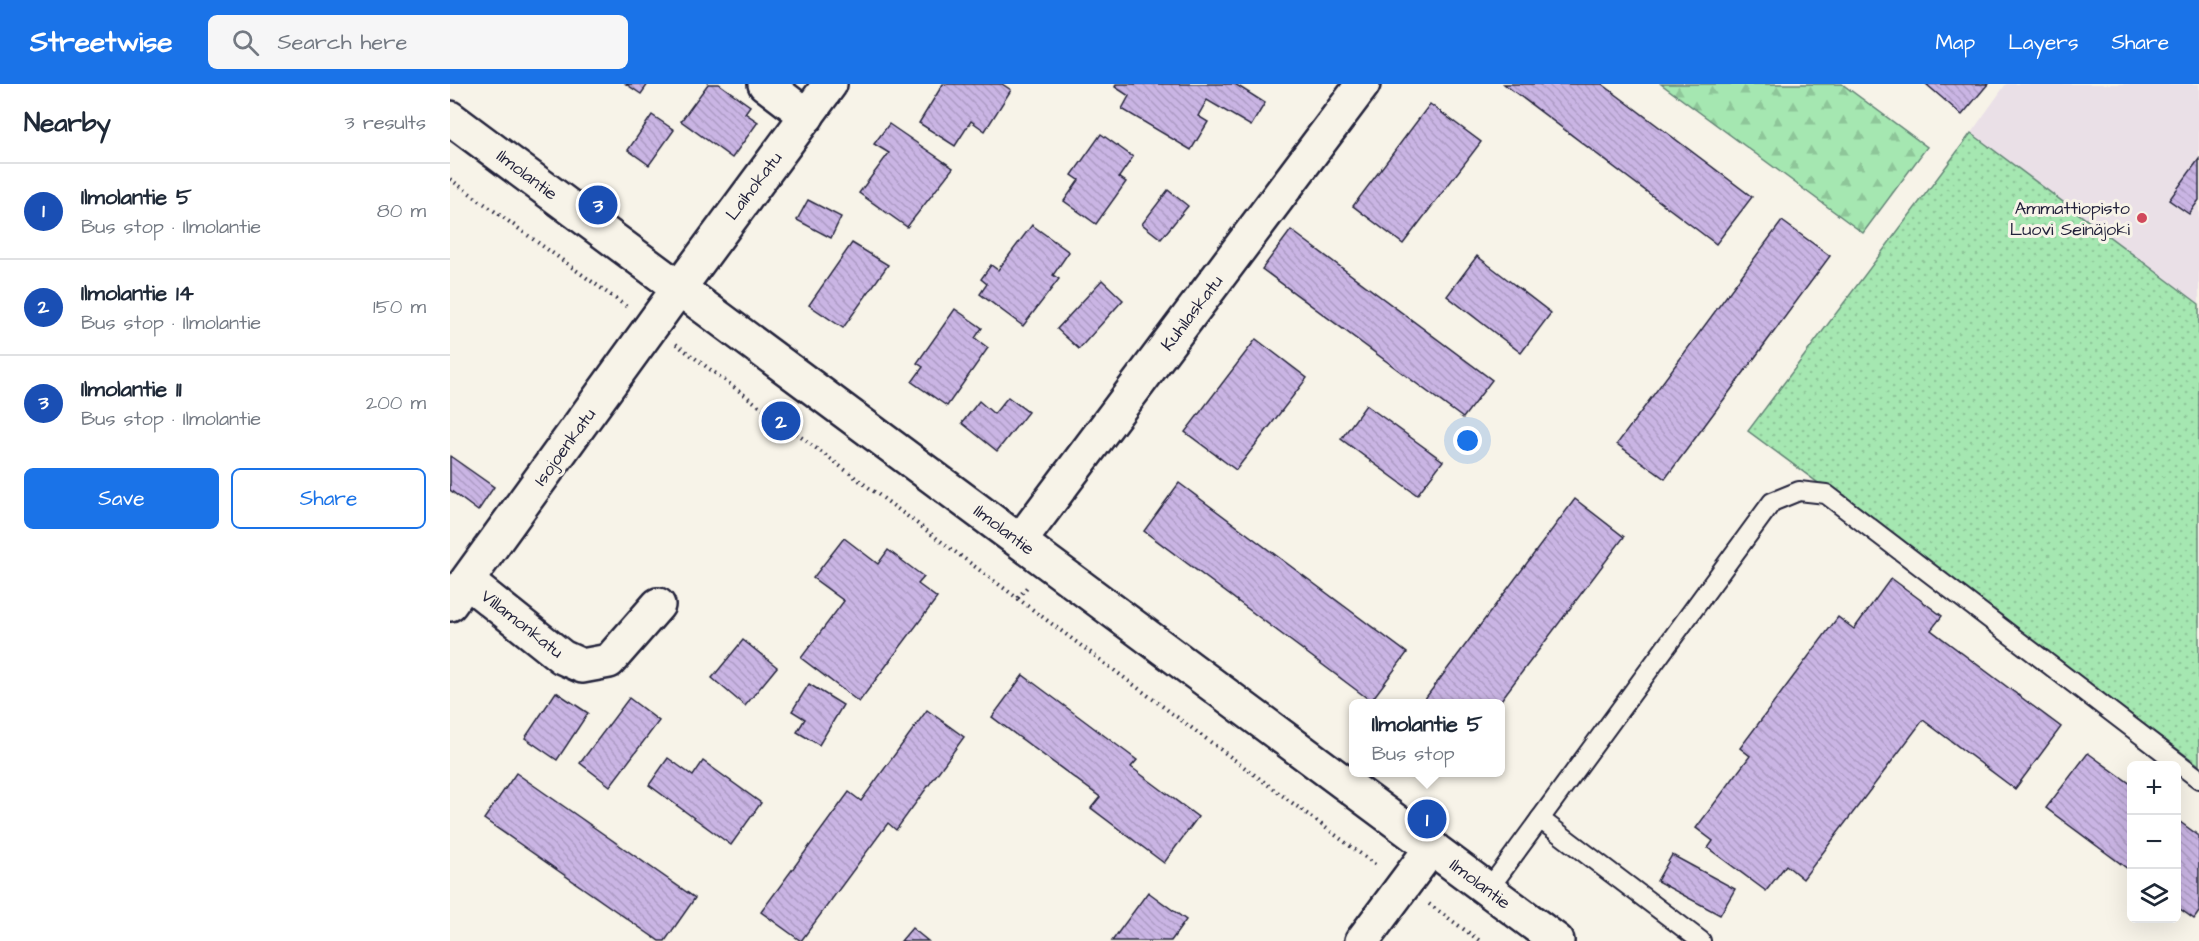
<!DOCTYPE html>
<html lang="en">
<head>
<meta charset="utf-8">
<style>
	:root { --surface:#fff; --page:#f6f6f7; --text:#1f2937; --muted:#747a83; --line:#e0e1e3; --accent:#1a73e8 }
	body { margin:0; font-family:"Architects Daughter",sans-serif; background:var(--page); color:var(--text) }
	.controls { position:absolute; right:18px; bottom:18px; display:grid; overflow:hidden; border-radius:9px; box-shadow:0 6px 24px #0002 }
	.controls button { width:54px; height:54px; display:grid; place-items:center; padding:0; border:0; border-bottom:2px solid var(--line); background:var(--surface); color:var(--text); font:30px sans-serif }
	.you { position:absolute; left:1018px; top:357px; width:21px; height:21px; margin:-15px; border:4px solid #fff; border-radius:50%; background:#1a73e8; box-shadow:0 0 0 9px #1a73e833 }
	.badge { display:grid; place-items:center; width:39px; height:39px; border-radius:50%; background:var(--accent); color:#fff; font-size:20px; font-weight:700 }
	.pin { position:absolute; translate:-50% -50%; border:3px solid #fff; box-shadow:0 2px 6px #0006 }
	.popup { position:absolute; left:899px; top:615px; width:156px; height:78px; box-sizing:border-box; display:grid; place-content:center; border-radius:9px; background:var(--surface); filter:drop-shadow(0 2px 4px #0005); font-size:20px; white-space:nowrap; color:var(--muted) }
	.popup b { font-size:22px; color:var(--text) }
	.popup::after { content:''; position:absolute; left:50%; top:100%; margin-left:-12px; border:12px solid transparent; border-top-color:var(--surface) }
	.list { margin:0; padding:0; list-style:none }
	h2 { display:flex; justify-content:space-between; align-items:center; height:78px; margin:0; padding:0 24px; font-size:26px }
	h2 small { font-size:20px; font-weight:400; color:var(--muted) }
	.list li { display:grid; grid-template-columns:39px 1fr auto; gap:18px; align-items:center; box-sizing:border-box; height:96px; padding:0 24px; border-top:2px solid var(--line) }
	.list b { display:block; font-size:22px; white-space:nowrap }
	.list p { margin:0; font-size:20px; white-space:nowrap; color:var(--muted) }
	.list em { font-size:20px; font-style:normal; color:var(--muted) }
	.actions { display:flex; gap:12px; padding:18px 24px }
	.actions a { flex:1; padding:14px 0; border:2px solid var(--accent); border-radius:9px; text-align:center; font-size:21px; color:var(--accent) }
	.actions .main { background:var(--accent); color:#fff }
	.icon { flex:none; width:33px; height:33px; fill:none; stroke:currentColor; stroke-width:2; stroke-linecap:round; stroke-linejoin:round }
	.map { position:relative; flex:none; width:1749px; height:857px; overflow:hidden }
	header { display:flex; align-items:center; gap:36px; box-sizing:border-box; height:84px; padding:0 30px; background:var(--accent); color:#fff }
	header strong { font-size:28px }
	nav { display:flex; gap:33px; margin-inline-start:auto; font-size:21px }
	.search { width:420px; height:54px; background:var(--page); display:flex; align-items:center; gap:15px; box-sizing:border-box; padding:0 21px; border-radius:9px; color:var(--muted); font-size:22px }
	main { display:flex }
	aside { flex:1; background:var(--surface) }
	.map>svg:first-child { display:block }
	.built { fill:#eae0e7 }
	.grass { fill:url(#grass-dots); stroke:#648476; stroke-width:1.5 }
	.forest { fill:url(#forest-firs); stroke:#648476; stroke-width:1.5 }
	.building { fill:url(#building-back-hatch); stroke:#22223b; stroke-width:1.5 }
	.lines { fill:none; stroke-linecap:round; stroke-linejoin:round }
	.lane-casing { stroke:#22223b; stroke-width:22 }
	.street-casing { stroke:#22223b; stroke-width:38 }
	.secondary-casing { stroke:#22223b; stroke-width:38 }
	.path { stroke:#22223b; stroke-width:4; stroke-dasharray:1.5 4.5; stroke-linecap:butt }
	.lane { stroke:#f7f3e8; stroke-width:18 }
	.street { stroke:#f7f3e8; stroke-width:33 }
	.secondary { stroke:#f7f3e8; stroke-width:33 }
	.poi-dot { fill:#d1495b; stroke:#f7f3e8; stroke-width:2 }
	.labels { text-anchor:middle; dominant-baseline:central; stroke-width:6; stroke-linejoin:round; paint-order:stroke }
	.street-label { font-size:18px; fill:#22223b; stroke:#f7f3e8 }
	.poi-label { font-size:18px; fill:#22223b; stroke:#f7f3e8; text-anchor:end }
</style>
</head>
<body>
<header>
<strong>Streetwise</strong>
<div class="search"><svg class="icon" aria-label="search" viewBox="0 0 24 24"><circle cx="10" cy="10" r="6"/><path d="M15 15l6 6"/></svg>Search here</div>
<nav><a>Map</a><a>Layers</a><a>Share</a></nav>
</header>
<main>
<aside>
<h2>Nearby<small>3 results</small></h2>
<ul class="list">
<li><span class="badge" style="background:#1a4fb4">1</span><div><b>Ilmolantie 5</b><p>Bus stop · Ilmolantie</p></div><em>80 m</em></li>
<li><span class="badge" style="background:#1a4fb4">2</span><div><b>Ilmolantie 14</b><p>Bus stop · Ilmolantie</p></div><em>150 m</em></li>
<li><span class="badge" style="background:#1a4fb4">3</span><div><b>Ilmolantie 11</b><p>Bus stop · Ilmolantie</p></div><em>200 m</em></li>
</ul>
<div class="actions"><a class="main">Save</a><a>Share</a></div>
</aside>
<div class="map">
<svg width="1749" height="857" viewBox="0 0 1749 857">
	<defs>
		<pattern id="grass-dots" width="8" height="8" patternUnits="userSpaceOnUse" patternTransform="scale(1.5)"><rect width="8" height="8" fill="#a5e7b1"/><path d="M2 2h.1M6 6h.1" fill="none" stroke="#8ec699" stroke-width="1.8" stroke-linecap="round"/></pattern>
		<pattern id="forest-firs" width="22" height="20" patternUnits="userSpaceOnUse" patternTransform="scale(1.5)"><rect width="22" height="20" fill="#a5e7b1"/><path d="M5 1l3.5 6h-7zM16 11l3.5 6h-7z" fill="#8ec699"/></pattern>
		<pattern id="building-back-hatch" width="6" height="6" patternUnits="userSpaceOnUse" patternTransform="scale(1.5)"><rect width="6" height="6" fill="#cab5e4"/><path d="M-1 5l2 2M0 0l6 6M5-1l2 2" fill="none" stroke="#ad9bc4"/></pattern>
	</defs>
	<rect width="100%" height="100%" fill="#f7f3e8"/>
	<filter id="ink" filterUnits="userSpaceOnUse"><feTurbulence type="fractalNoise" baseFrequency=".0167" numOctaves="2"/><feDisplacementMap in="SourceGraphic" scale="12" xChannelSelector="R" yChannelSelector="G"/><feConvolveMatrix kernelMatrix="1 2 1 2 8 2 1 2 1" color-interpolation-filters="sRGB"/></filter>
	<g filter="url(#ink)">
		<path class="built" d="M1556 0H1749V220L1521 49Z"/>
		<path class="grass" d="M1521 49 1749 220V681L1298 347Z"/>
		<path class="forest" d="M1211 0H1392L1477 63 1413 149Z"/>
		<g class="building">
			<path d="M176 0H198L191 10Z"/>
			<path d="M258 0H269L300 22 295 29 308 38 282 74 231 37Z"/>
			<path d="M493 0H552L561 6 535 47 521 37 505 62 469 39Z"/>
			<path d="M666 0H785L815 19 801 42 757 16 748 32 758 38 741 66 672 25 679 12 665 3Z"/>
			<path d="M1054 0H1152L1302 113 1266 160Z"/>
			<path d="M1476 0H1538L1512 31Z"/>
			<path d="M980 20 1031 58 953 160 903 122Z"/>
			<path d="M202 31 224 46 199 81 178 66Z"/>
			<path d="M439 40 503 84 457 143 409 109 439 69 424 60Z"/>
			<path d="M651 50 683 73 669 93 676 98 646 140 614 117 629 96 622 91Z"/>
			<path d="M1749 75V116L1739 130 1719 116Z"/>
			<path d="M718 106 738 122 711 155 692 140Z"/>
			<path d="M358 116 391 133 381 154 347 136Z"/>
			<path d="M1332 137 1380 172 1215 395 1167 360Z"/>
			<path d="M582 141 619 168 603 191 609 195 573 242 530 210 537 200 531 195 541 181 548 186Z"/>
			<path d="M841 146 1042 296 1013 334 812 185Z"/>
			<path d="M402 159 438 181 393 244 359 221Z"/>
			<path d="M1027 172 1101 229 1071 269 997 212Z"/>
			<path d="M652 196 673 216 629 265 607 245Z"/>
			<path d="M505 225 532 244 525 254 538 264 497 322 462 298 473 283 467 279Z"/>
			<path d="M806 255 857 294 786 386 735 348Z"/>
			<path d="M558 313 578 328 547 367 512 339 529 317 544 330Z"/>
			<path d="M916 321 993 377 967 411 891 355Z"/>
			<path d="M0 372 44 403 28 427 0 406Z"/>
			<path d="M729 399 957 569 921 617 694 447Z"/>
			<path d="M1125 415 1174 453 1048 620H971Z"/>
			<path d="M394 454 428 480 438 466 474 493 468 500 487 514 409 618 351 574 394 517 363 494Z"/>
			<path d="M1441 494 1492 532 1481 546 1611 643 1565 705 1473 636 1353 795 1336 781 1316 807 1258 764 1263 757 1246 744 1300 672 1290 664 1388 533 1404 545Z"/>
			<path d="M293 556 327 583 295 622 262 594Z"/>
			<path d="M573 591 687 676 681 683 748 733 714 779 641 724 650 713 542 633Z"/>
			<path d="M359 600 393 621 369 661 347 648 355 635 342 627Z"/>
			<path d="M106 608 138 629 107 676 75 654Z"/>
			<path d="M179 614 209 637 160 702 130 679Z"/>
			<path d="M477 626 514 653 446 746 438 739 351 857 311 828 399 708 411 717Z"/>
			<path d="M1638 669 1682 701V788L1596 724Z"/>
			<path d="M218 674 243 692 253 677 311 719 281 761 199 701Z"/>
			<path d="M66 689 245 814 215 857H209L34 735Z"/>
			<path d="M1726 735 1749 752V828L1744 835 1726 822Z"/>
			<path d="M1222 771 1285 805 1270 831 1207 797Z"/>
			<path d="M698 808 736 836 721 857H662Z"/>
			<path d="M462 844 478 857H451Z"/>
		</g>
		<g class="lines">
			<g class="lane-casing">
				<g id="lane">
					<path d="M1090 735 1251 857"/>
					<path d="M1038 806 1322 418 1349 407 1376 410 1749 695"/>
				</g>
			</g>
			<g class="street-casing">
				<g id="street">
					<path d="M315 0 357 32"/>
					<path d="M570 457 913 0"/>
					<path d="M18 498 112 573 132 582 159 577 208 521"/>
					<path d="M0 520 229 204 380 0"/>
					<path d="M912 857 982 763"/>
				</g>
			</g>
			<g class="secondary-casing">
				<path id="secondary" d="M0 34 1107 857"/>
			</g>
			<g class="path">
				<path d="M0 95 177 223"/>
				<path d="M226 260 927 782"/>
				<path d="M568 514 577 503"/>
				<path d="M979 820 1030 857"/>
			</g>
			<use href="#lane" class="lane"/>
			<use href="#street" class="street"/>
			<use href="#secondary" class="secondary"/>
		</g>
	</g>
	<circle class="poi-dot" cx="1692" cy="134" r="6"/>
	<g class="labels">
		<g class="street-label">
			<text transform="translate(77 91) rotate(37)">Ilmolantie</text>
			<text transform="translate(304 102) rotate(-53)">Laihokatu</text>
			<text transform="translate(742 229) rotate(-53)">Kuhilaskatu</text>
			<text transform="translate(115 363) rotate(-54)">Isojoenkatu</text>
			<text transform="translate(554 446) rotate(37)">Ilmolantie</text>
			<text transform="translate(72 540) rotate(38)">Villamonkatu</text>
			<text transform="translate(1030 800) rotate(37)">Ilmolantie</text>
		</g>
		<g class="poi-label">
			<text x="1680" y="124">Ammattiopisto<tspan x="1680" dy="21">Luovi Seinäjoki</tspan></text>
		</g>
	</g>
</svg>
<div class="controls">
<button>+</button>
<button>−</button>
<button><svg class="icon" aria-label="layers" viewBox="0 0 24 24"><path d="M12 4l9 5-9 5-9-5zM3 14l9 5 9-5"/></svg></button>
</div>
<div class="you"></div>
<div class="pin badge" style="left:977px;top:735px;background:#1a4fb4">1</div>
<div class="popup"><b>Ilmolantie 5</b>Bus stop</div>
<div class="pin badge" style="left:331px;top:337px;background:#1a4fb4">2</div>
<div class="pin badge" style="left:148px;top:121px;background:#1a4fb4">3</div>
</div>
</main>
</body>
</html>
